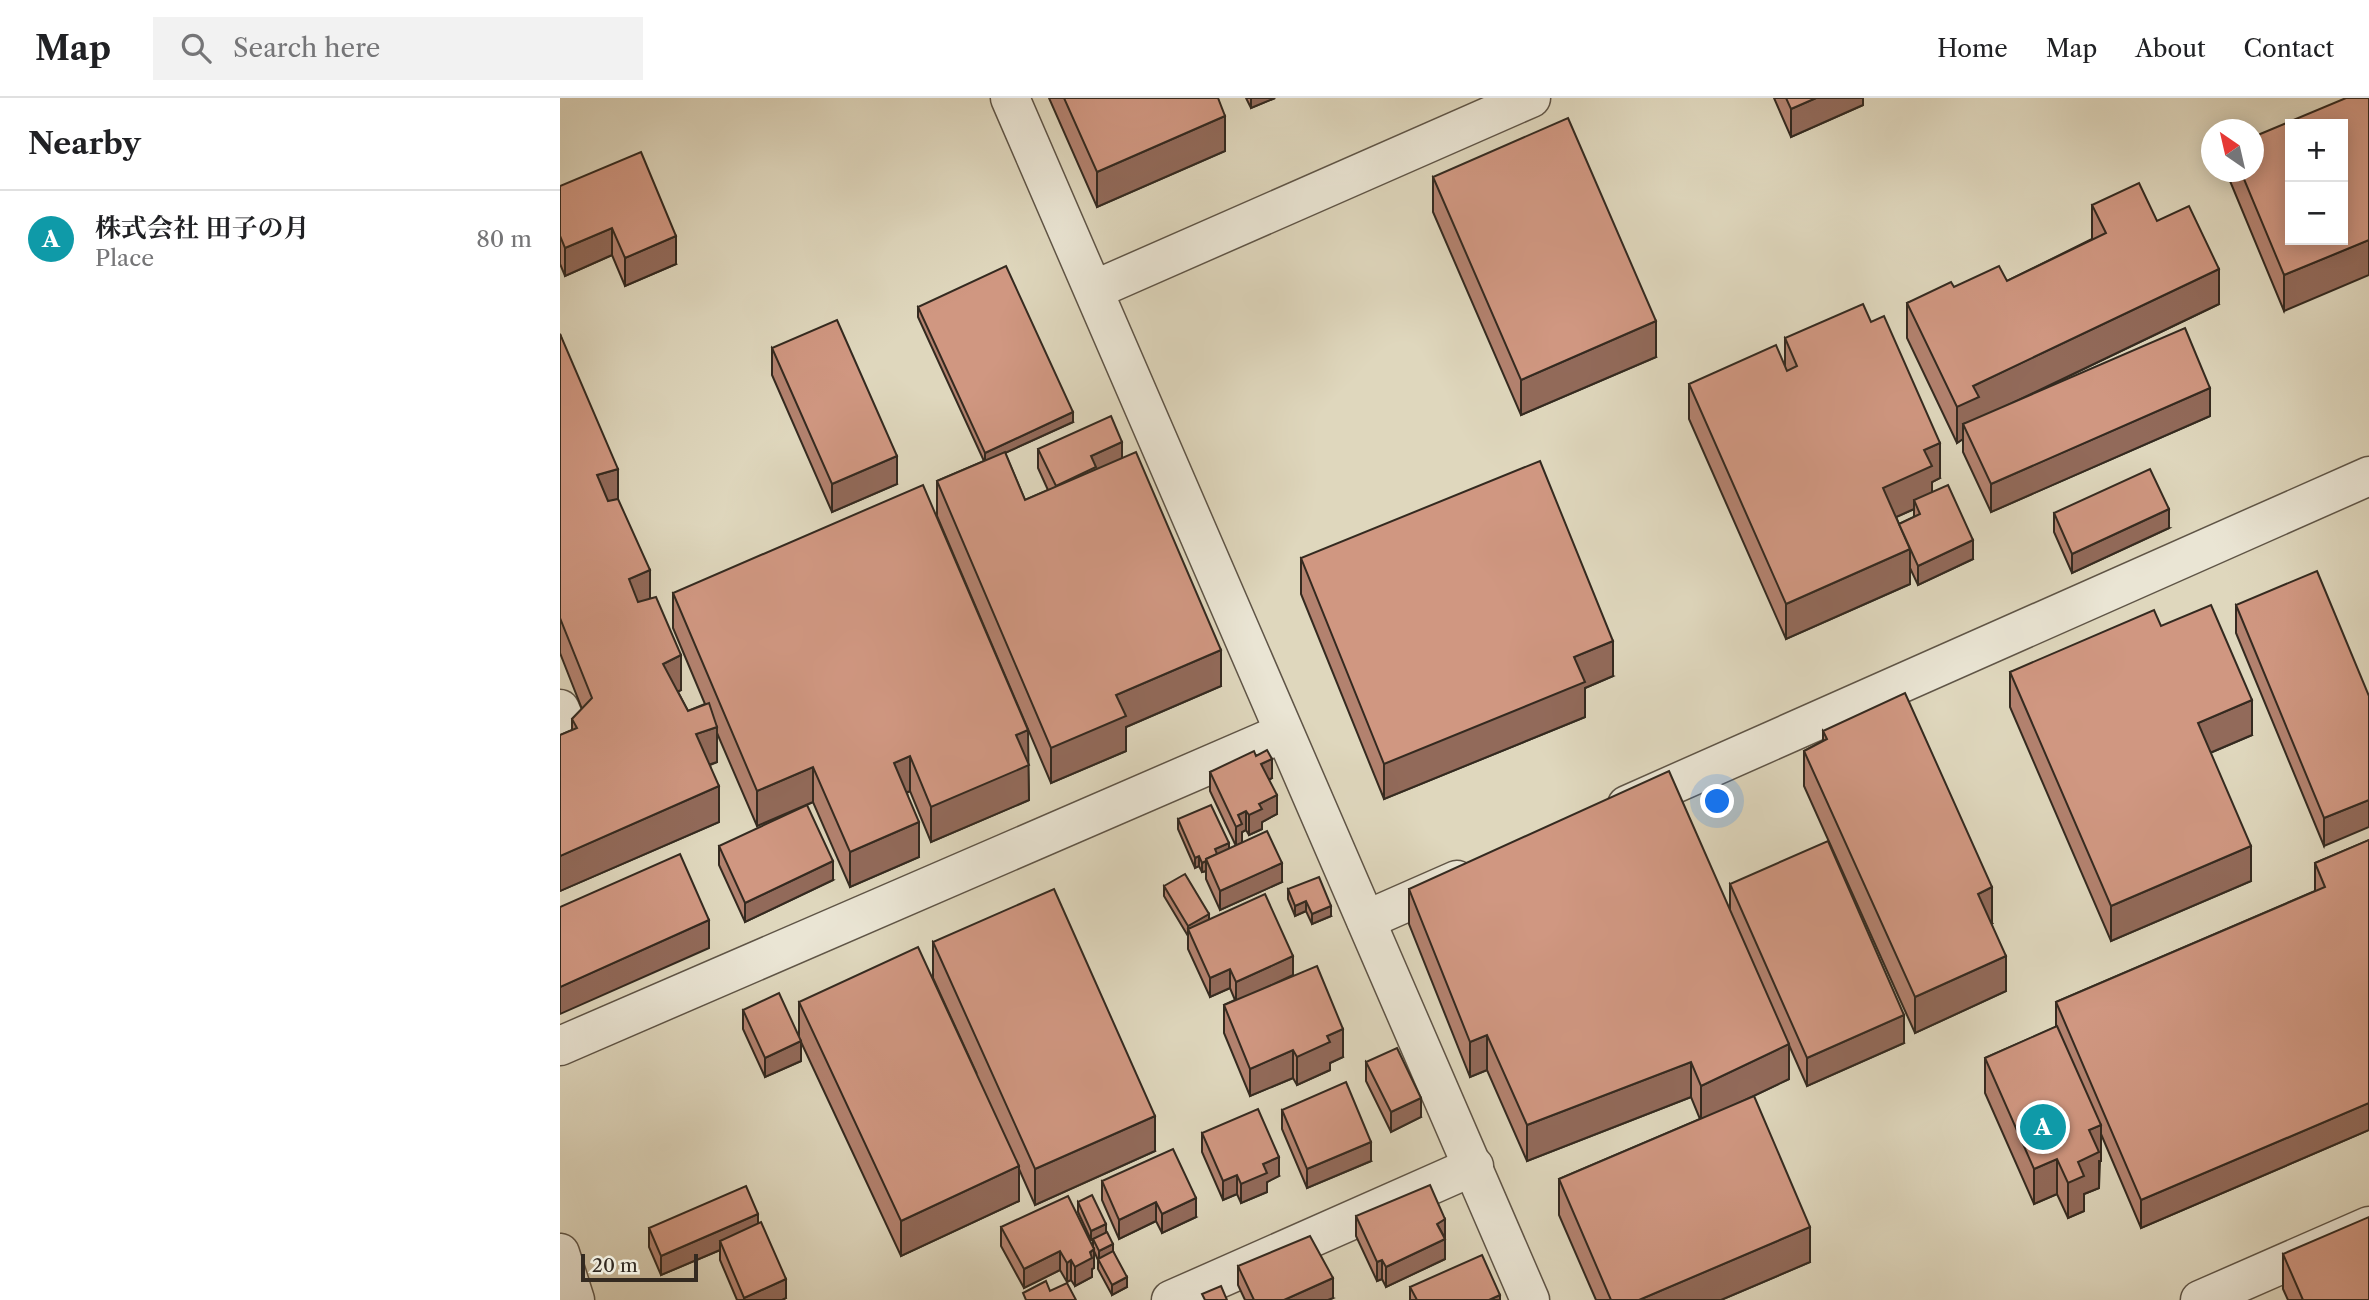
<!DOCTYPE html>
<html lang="en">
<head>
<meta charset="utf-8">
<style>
	:root { --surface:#fff; --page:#f2f2f2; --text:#202124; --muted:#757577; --line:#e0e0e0; --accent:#8f2418 }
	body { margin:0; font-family:"Libre Caslon Text","Noto Serif JP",serif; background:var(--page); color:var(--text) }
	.controls { position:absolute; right:21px; top:21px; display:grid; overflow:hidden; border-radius:0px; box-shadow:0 4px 18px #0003 }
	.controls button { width:63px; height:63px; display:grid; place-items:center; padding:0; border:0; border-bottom:2px solid var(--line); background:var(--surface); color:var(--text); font:35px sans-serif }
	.compass { position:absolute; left:1641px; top:21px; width:63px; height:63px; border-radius:50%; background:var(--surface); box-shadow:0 4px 18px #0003; rotate:326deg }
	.scale { position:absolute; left:21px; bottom:18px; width:117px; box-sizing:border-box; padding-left:7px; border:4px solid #342a20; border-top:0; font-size:19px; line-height:24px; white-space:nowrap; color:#342a20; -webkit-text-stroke:5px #eae5d4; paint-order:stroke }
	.you { position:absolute; left:1158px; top:704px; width:24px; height:24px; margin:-18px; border:5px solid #fff; border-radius:50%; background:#1a73e8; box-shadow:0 0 0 10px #1a73e833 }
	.badge { display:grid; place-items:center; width:46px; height:46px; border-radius:50%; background:var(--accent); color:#fff; font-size:23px; font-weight:700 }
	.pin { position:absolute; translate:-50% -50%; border:4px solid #fff; box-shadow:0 2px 7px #0006 }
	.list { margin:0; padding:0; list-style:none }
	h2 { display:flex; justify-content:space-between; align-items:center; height:91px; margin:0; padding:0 28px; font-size:30px }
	h2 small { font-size:23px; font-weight:400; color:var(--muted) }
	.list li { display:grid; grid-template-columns:46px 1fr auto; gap:21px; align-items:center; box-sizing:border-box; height:98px; padding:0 28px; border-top:2px solid var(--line) }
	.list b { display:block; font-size:26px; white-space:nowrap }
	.list p { margin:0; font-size:23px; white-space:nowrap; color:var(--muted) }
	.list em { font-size:23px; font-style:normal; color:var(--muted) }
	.icon { flex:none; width:38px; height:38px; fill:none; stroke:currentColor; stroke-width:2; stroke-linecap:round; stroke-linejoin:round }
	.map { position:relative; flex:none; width:1809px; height:1202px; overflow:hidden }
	header { display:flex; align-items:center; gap:42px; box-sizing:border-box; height:98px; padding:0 35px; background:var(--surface); border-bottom:2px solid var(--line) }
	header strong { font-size:33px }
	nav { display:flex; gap:38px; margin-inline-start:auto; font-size:24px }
	.search { width:490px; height:63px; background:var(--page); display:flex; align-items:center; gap:18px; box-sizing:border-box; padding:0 24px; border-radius:0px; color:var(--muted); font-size:26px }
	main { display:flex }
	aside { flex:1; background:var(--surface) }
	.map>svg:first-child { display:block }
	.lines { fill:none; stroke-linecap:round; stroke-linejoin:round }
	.minor-casing { stroke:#5f5547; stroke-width:41 }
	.minor { stroke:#eae5d4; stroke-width:38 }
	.wall { fill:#b3826f; stroke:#342a20; stroke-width:2; fill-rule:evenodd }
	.shaded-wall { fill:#926a5a; stroke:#342a20; stroke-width:2 }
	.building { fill:#d09781; stroke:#342a20; stroke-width:2; fill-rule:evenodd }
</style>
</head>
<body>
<header>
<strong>Map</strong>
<div class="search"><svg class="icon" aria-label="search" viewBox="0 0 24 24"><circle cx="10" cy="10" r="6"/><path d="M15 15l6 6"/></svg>Search here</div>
<nav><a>Home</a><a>Map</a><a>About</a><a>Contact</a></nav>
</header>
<main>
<aside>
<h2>Nearby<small></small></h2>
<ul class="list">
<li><span class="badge" style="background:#0f9aa8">A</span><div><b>株式会社 田子の月</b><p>Place</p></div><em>80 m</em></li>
</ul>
</aside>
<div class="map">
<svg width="1809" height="1202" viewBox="0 0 1809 1202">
	<rect width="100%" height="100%" fill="#dfd7bd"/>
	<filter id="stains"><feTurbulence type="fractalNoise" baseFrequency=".00286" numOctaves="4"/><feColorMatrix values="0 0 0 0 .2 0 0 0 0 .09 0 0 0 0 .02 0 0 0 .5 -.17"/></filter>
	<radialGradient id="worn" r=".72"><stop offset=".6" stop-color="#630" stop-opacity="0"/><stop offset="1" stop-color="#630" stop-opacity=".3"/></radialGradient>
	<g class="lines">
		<g class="minor-casing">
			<g id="minor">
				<path d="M450 0 970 1202"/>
				<path d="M534 192 971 0"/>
				<path d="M0 611 8 630 0 636"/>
				<path d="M1067 707 1809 378"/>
				<path d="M806 822 897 782"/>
				<path d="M0 948 723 635"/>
				<path d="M0 1155 15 1202"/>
				<path d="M611 1202 914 1068"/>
				<path d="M1640 1202 1809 1128"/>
			</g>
		</g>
		<use href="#minor" class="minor"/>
	</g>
	<g class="wall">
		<path d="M489 0H658L665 53 537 109Z"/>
		<path d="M686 0H715L691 10Z"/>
		<path d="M1214 0H1303V7L1231 39Z"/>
		<path d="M1786 0 1724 213 1670 83V74H1693Z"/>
		<path d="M873 79 1096 259 961 317 873 114Z"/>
		<path d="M0 88 116 166 65 188 52 157 5 178 0 166Z"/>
		<path d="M1532 107 1597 123 1659 206 1455 304 1650 318 1431 414 1403 354V341L1397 345 1347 240V205L1394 189 1447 183 1532 141Z"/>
		<path d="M358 209 513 324 445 355 465 402 488 392 478 370V351L562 360 661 588 566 629V653L491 685 377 418V383L424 363 358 219Z"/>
		<path d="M0 236 58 403 121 592 118 594 128 613 145 606 113 530V495L468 665 469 702 371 744 350 693 347 695 359 759 290 789 253 704 197 728 157 635V664L150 667 159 724 0 793V637L12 632V621L22 611 0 555Z"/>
		<path d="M1225 240 1380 380 1372 384V394L1413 461 1358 487 1350 470V486L1226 541 1129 321V286L1225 269ZM1354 411V419L1339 426 1336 419Z"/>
		<path d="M212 250 337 386 272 414 212 277Z"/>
		<path d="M1494 415 1609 430 1512 475 1494 434Z"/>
		<path d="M741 460 1053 578 1025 590V619L824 701 741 496Z"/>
		<path d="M1676 507 1809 598 1764 748 1676 535Z"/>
		<path d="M1601 528 1692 637 1650 655 1691 783 1551 843 1450 609V574Z"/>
		<path d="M1263 633 1432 825H1431L1446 893 1355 935 1244 688V653L1263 643Z"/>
		<path d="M696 658 712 680 709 682 717 716 702 724V731L689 737 686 732 682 734V745L722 784 660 812 646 781V773L642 774 639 768 635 770 618 731V721L669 751 676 748 650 693V674Z"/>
		<path d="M1809 742V1032L1581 1130 1541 1036 1539 1090 1524 1096V1113L1508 1120 1497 1096 1474 1106 1425 995V960L1496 929V904L1755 793V765Z"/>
		<path d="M159 748 273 782 185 824 159 767Z"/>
		<path d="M1170 786 1344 945 1247 988 1229 947V981L1187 1001 1250 1164 1161 1202H1036L999 1117V1081L1140 1021 1131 999 967 1063 927 972 910 979 849 826V791L1170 812Z"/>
		<path d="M604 788 649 822 733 877 716 885 783 959 770 965V972L737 987 733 980 690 998 664 935V907L675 902 670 890 650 899 628 851V838L604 798Z"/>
		<path d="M728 791 771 818 752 826 746 813 735 818 728 801Z"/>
		<path d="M373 844 595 1053 475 1107 459 1071V1103L341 1158 241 944V963L205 979 183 931V912L239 938V904L416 974 373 880Z"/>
		<path d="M806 964 861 1019 831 1034 806 983Z"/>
		<path d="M722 1012 811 1063 747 1090 722 1031Z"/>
		<path d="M642 1035 719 1078 707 1084V1094L681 1105 677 1096 663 1102 642 1054Z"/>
		<path d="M542 1083 636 1119 602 1135 596 1123 559 1141 542 1102Z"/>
		<path d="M518 1104 546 1135 567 1189 552 1197 538 1171V1162L534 1153V1170L532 1171V1179L515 1188 511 1182 507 1184 500 1172 464 1190 441 1148V1129L533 1149V1142H531L518 1114Z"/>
		<path d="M796 1118 885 1140V1161L826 1189 822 1181 817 1183 796 1138Z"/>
		<path d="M198 1126 226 1200 222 1202H177L160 1162V1152L101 1177 89 1149V1130Z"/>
		<path d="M1723 1156 1809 1202H1728L1723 1191Z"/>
		<path d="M678 1168 773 1200 768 1202H685L678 1187Z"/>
		<path d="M850 1189 940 1202H850Z"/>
	</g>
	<g class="shaded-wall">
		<path d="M691 0H715L691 10Z"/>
		<path d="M1256 0H1303V7L1231 39V11Z"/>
		<path d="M665 18V53L537 109V74Z"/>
		<path d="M52 130V157L5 178V150Z"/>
		<path d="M116 138V166L65 188V160Z"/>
		<path d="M1809 142V177L1724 213V177Z"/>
		<path d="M1659 171V206L1419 321 1403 326V341L1397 345V309L1413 288Z"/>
		<path d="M1096 223V259L961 317V282Z"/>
		<path d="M1650 290V318L1431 414V386Z"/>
		<path d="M513 314V324L425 364V355Z"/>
		<path d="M562 344V363L496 388 531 358Z"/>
		<path d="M1380 345V380L1372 384V403L1354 402V411L1323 425V390L1364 352Z"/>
		<path d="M337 358V386L272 414V386Z"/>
		<path d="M58 371V406L37 412V377Z"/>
		<path d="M1609 411V430L1512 475V456Z"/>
		<path d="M1413 442V461L1358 487V468Z"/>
		<path d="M1350 451V486L1226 541V506Z"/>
		<path d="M90 472V507L69 516V481Z"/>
		<path d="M1053 543V578L1025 590V619L824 701V666L1014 559Z"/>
		<path d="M661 552V588L566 629V653L491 685V650L556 597Z"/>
		<path d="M121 557V592L103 601V566Z"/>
		<path d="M1692 602V637L1638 660V625Z"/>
		<path d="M157 629V664L136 671V636Z"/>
		<path d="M468 632 469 702 371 744V709L456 637Z"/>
		<path d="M350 658V693L334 700V665Z"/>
		<path d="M712 661V680L701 685V666Z"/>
		<path d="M253 669V704L197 728V693Z"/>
		<path d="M159 688V724L0 793V758Z"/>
		<path d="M717 697V716L702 724V731L689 737V717L699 706Z"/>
		<path d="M1809 702V729L1764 748V720Z"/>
		<path d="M686 713V732L682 734V745L676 748V729L678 717Z"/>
		<path d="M359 724V759L290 789V754Z"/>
		<path d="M669 745V755L646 763 655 751Z"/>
		<path d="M1691 748V783L1551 843V808Z"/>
		<path d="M639 758V768L635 770V760Z"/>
		<path d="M273 763V782L185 824V805Z"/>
		<path d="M646 763V773L642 774V765Z"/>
		<path d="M722 765V784L660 812V793Z"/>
		<path d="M1432 789V825L1418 831V796Z"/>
		<path d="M746 803V813L735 818V808Z"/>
		<path d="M771 808V818L752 826V816Z"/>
		<path d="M649 816V826L628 831V838V828Z"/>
		<path d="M149 822V850L0 916V889Z"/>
		<path d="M733 858V877L676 904V884Z"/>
		<path d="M1446 858V893L1355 935V899Z"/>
		<path d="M670 871V890L650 899V880Z"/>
		<path d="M1344 917V945L1247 988V960Z"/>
		<path d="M783 931V959L770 965V972L737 987V959L767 938Z"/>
		<path d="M927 937V972L910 979V944Z"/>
		<path d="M241 943V963L205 979V960Z"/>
		<path d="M1229 946V981L1141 1023V988Z"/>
		<path d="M733 952V980L690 998V971Z"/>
		<path d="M1131 964V999L967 1063V1027Z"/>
		<path d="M861 1000V1019L831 1034V1014Z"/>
		<path d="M1809 1005V1032L1581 1130V1102Z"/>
		<path d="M595 1018V1053L475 1107V1071Z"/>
		<path d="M1541 1027V1063H1539V1090L1524 1096V1113L1508 1120V1085L1518 1064 1529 1032Z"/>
		<path d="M811 1044V1063L747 1090V1071Z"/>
		<path d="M719 1059V1078L707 1084V1094L681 1105V1086L703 1066Z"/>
		<path d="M1497 1061V1096L1474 1106V1071Z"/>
		<path d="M459 1068V1103L341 1158V1123Z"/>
		<path d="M677 1077V1096L663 1102V1083Z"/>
		<path d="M636 1100V1119L602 1135V1116Z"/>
		<path d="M596 1104V1123L559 1141V1122Z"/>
		<path d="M198 1116V1135L160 1143V1152L101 1177V1158Z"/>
		<path d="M885 1121V1140L877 1126Z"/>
		<path d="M546 1126V1136L531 1142V1133Z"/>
		<path d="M1250 1129V1164L1161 1202H1079Z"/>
		<path d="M885 1141V1161L826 1189V1169Z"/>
		<path d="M553 1146V1156L539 1163V1153Z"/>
		<path d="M534 1151V1170L532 1171V1179L515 1188V1169Z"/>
		<path d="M500 1153V1172L464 1190V1171Z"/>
		<path d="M511 1162V1182L507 1184V1165Z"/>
		<path d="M822 1162V1181L817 1183V1164Z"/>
		<path d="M567 1179V1189L552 1197V1187Z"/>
		<path d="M773 1180V1200L768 1202H724Z"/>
		<path d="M226 1181V1200L222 1202H184V1200Z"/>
		<path d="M940 1197V1202H929Z"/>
	</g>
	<g class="building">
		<path d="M504 0H658L665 18 537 74Z"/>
		<path d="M1226 0H1256L1231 11Z"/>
		<path d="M1786 0H1809V142L1724 177 1681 74H1693V39ZM1730 26H1783V142H1730Z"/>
		<path d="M1008 20 1096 223 961 282 873 79Z"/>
		<path d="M81 54 116 138 65 160 52 130 5 150 0 138V88Z"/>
		<path d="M1579 85 1597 123 1629 108 1659 171 1413 288 1419 299 1397 309 1347 205 1391 184 1394 189 1439 168 1447 183 1546 135 1532 107Z"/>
		<path d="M446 168 513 314 425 355 358 209Z"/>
		<path d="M1303 206 1311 224 1324 218 1380 345 1364 352 1372 368 1323 390 1350 451 1226 506 1129 286 1216 247 1227 273 1237 268 1225 240Z"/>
		<path d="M277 222 337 358 272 386 212 250Z"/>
		<path d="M1625 230 1650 290 1431 386 1403 326Z"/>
		<path d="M0 236 58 371 37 377 48 403 58 401 90 472 69 481 78 504 96 499 121 557 103 566 128 613 149 605 157 629 136 636 159 688 0 758V637L17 630 12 621 32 600 0 520Z"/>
		<path d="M551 318 562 344 531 358 536 369 496 388 478 351Z"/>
		<path d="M445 354 465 402 576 354 661 552 556 597 566 618 491 650 377 383Z"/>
		<path d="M980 363 1053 543 1014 559 1025 584 824 666 741 460Z"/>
		<path d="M1590 371 1609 411 1512 456 1494 415Z"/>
		<path d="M363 387 468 632 456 637 469 667 371 709 350 658 334 665 359 724 290 754 253 669 197 693 113 495Z"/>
		<path d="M1388 387 1413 442 1358 468 1339 426 1360 416 1354 402Z"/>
		<path d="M1757 473 1809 598V702L1764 720 1676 507Z"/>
		<path d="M1651 507 1692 602 1638 625 1691 748 1551 808 1450 574 1594 512 1601 528Z"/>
		<path d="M1345 595 1432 789 1418 796 1446 858 1355 899 1244 653 1267 641 1263 633Z"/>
		<path d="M707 652 712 661 701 666 717 697 699 706 702 711 689 717 686 713 678 717 682 726 676 729 650 674 694 653 696 658Z"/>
		<path d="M1109 673 1229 946 1141 988 1131 964 967 1027 927 937 910 944 849 791Z"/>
		<path d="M247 707 273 763 185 805 159 748Z"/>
		<path d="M651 707 669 745 655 751 657 756 646 761V763L642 765 639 758 635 760 618 721Z"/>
		<path d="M707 733 722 765 660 793 646 761Z"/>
		<path d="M1809 742V1005L1581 1102 1496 904 1765 789 1755 765Z"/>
		<path d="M1268 743 1344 917 1247 960 1170 786Z"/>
		<path d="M120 756 149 822 0 889V809Z"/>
		<path d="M625 776 649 816 628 828 604 788Z"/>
		<path d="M759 779 771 808 752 816 746 803 735 808 728 791Z"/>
		<path d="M494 791 595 1018 475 1071 373 844Z"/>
		<path d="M705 796 733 858 676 884 670 871 650 880 628 831Z"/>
		<path d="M358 849 459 1068 341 1123 239 904Z"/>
		<path d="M757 868 783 931 767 938 770 944 737 959 733 952 690 971 664 907Z"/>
		<path d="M219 895 241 943 205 960 183 912Z"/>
		<path d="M1497 928 1541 1027 1529 1032 1539 1054 1518 1064 1524 1078 1508 1085 1497 1061 1474 1071 1425 960Z"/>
		<path d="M837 950 861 1000 831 1014 806 964Z"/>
		<path d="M786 984 811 1044 747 1071 722 1012Z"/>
		<path d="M1194 998 1250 1129 1079 1202H1051L999 1081Z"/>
		<path d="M698 1011 719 1059 703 1066 707 1075 681 1086 677 1077 663 1083 642 1035Z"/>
		<path d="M613 1051 636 1100 602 1116 596 1104 559 1122 542 1083Z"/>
		<path d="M870 1087 885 1121 877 1126 885 1141 826 1169 822 1162 817 1164 796 1118Z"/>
		<path d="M186 1088 198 1116 101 1158 89 1130Z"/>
		<path d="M532 1097 546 1126 531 1133 518 1104Z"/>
		<path d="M508 1098 534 1151 530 1154 532 1160 515 1169 511 1162 507 1165 500 1153 464 1171 441 1129Z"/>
		<path d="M1809 1119V1202H1743L1723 1156Z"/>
		<path d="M201 1124 226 1181 184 1200 160 1143Z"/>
		<path d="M547 1134 553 1146 539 1153 533 1141Z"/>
		<path d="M750 1138 773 1180 724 1202H694L678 1168Z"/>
		<path d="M553 1153 567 1179 552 1187 538 1161Z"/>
		<path d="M922 1157 940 1197 929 1202H857L850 1189Z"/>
		<path d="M486 1183 490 1193 507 1185 516 1202H466L463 1195Z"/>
		<path d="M661 1188 667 1202H645L642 1196Z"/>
	</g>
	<rect width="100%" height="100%" filter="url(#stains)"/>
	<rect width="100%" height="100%" fill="url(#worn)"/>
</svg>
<div class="controls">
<button>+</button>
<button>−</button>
</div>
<svg class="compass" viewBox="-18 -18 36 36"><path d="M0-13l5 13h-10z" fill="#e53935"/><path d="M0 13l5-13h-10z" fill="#757577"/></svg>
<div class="scale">20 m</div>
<div class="you"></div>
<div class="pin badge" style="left:1483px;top:1029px;background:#0f9aa8">A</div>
</div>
</main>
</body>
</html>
